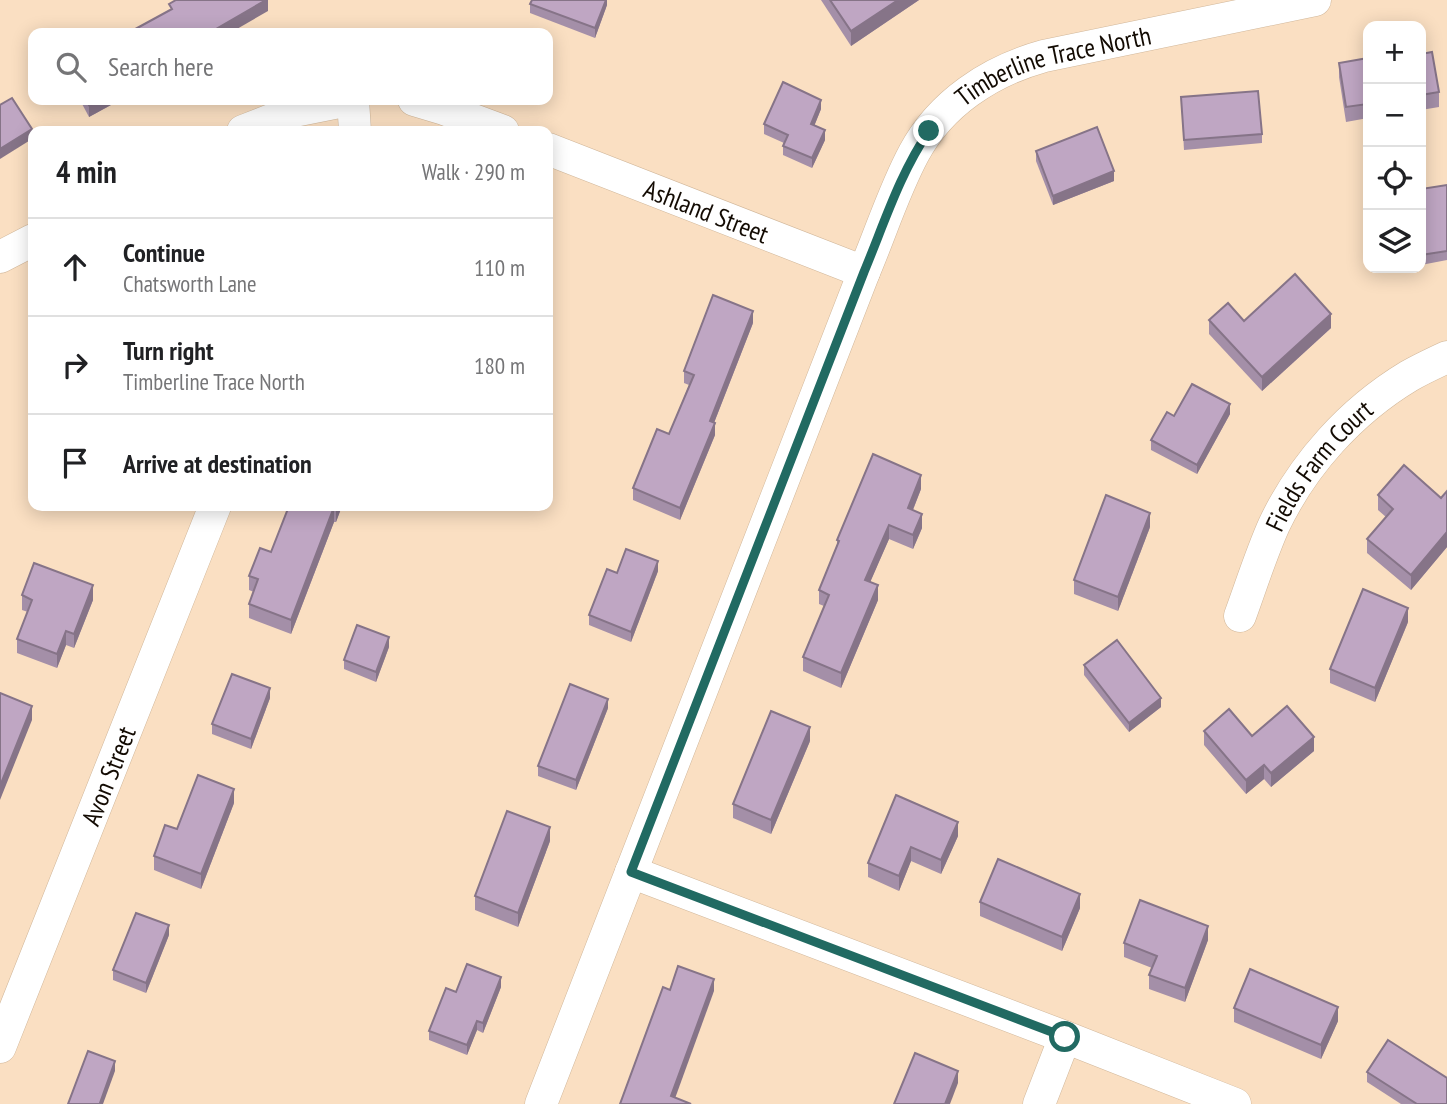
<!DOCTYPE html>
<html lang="en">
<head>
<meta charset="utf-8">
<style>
	:root { --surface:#fff; --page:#f2f2f2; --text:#202124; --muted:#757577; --line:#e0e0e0 }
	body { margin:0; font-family:"PT Sans Narrow",sans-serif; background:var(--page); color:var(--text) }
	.controls { position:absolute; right:21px; top:21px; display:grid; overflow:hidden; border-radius:14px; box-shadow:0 4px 18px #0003 }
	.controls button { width:63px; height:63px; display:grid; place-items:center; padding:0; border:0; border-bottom:2px solid var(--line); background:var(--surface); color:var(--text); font:35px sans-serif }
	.stop { position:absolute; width:21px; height:21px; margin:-16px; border:5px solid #216a62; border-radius:50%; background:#fff }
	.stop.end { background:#216a62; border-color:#fff; box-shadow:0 2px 7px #0008 }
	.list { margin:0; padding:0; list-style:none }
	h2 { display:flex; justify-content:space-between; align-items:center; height:91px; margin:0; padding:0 28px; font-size:30px }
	h2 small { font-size:23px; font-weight:400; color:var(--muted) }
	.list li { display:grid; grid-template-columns:46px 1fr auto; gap:21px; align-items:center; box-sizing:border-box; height:98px; padding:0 28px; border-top:2px solid var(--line) }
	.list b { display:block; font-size:26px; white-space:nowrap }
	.list p { margin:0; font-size:23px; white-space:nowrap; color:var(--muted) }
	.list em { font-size:23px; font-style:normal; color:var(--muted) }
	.icon { flex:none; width:38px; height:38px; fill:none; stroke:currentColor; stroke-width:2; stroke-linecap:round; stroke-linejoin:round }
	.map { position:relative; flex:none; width:1447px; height:1104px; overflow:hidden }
	.search { position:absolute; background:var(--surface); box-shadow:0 4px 18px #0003; left:28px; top:28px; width:525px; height:77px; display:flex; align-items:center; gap:18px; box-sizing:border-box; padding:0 24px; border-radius:14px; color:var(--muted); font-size:26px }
	.panel { position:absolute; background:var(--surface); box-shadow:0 4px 18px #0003; left:28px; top:126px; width:525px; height:385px; border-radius:14px }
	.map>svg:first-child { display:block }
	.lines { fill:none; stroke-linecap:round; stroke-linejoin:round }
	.minor-casing { stroke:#d1b79a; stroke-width:33 }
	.minor { stroke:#fff; stroke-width:32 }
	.wall { fill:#a48fa8 }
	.shaded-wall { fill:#867488 }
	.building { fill:#bfa6c3; stroke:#867488; stroke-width:2 }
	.route { stroke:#216a62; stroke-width:9 }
	.labels { text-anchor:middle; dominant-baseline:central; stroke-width:6; stroke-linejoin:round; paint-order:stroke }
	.street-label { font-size:26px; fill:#130b03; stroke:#fff }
</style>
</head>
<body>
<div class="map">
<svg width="1447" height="1104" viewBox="0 0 1447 1104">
	<rect width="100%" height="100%" fill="#fadfc2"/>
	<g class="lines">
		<g class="minor-casing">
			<g id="minor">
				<path d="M353 100 355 131"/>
				<path d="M414 100 444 109 503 131"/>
				<path d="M243 131 294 111 349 100"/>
				<path id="s1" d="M548 149 864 272"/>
				<path d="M0 257 33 240"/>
				<path id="s2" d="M1240 616C1251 586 1261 554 1274 525 1303 464 1351 411 1409 376 1421 369 1434 363 1447 357"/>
				<path d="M631 872 1065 1037 1235 1104"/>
				<path id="s3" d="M0 1047 215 506"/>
				<path id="s4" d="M541 1104 864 272C881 232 894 190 914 153 941 103 990 71 1044 56L1315 0"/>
				<path d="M1039 1104 1065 1037"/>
			</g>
		</g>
		<use href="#minor" class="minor"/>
	</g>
	<g class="wall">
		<path d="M607 0V5L595 38 530 13V4Z"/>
		<path d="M821 0H919L851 46Z"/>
		<path d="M1421 54 1439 92V107L1421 110Z"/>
		<path d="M1368 58V118L1346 122 1339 77V63Z"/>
		<path d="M1181 97 1262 134V143L1184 150Z"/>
		<path d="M80 100H120L89 117Z"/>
		<path d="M821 109 814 126 825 140 812 168 783 155V146L784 143 764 134V124Z"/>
		<path d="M1036 151 1114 181 1053 205 1036 161Z"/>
		<path d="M1447 185V260L1421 265V189Z"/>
		<path d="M1209 320 1244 321 1331 328 1262 391 1209 334Z"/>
		<path d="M753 323 714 423 715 435 680 520 633 500V488L669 434 689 385 684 383V371Z"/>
		<path d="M1230 414 1197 474 1151 450V440L1174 416Z"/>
		<path d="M921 489 913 510 922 528 913 549 889 539 870 582 878 600 841 688 803 671V657L824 606 819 604V590L837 547V540Z"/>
		<path d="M1447 491V547L1411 590 1367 553V539L1386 517 1378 510V495L1441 498Z"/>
		<path d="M289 506H342L336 522H334L291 634 249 618V604L254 592 249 590V576L271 552Z"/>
		<path d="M1150 527 1118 611 1074 594V580Z"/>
		<path d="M658 571 631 642 589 625V615L617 573Z"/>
		<path d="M22 595 93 600 74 648 66 645 57 668 17 653V639L28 612 22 610Z"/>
		<path d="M1408 622 1375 702 1330 683V669Z"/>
		<path d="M389 647 376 682 344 669V660Z"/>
		<path d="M1084 665 1161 707 1129 732 1084 675Z"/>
		<path d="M270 698 251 749 212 734V724Z"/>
		<path d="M608 708 576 790 538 776V766Z"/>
		<path d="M1204 731 1252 736 1314 751 1271 787 1264 779 1246 794 1204 745Z"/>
		<path d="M810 741 771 834 733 818V804Z"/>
		<path d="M896 795 958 836 941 874 911 861 899 891 868 877V863Z"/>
		<path d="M234 803 201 889 154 870V856L177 829Z"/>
		<path d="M550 841 518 927 475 910V896Z"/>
		<path d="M980 902 1080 908 1062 951 980 916Z"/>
		<path d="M169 935 146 993 113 980V970Z"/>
		<path d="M1208 940 1185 1002 1149 989V975L1152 968 1124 957V943Z"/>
		<path d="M501 987 483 1033 477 1030 467 1055 429 1040V1031L456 992Z"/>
		<path d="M1234 1008 1338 1021 1321 1059 1234 1022Z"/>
		<path d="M1367 1072 1447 1104H1401L1367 1082Z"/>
	</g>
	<g class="shaded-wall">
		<path d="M266 0H268V11L230 33H209Z"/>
		<path d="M606 0H607V5L595 38V28Z"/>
		<path d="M898 0H919L851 46V31Z"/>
		<path d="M99 100H120L89 117V105Z"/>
		<path d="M821 100V109L811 134V124Z"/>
		<path d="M32 129V139L0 159V149Z"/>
		<path d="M825 130V140L812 168V158Z"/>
		<path d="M1114 171V181L1053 205V196Z"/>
		<path d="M753 311V323L710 433V421Z"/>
		<path d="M1331 314V328L1262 391V377Z"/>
		<path d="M1230 404V414L1197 474V465Z"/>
		<path d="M715 423V435L680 520V508Z"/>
		<path d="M921 475V489L908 522V508Z"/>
		<path d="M337 506H342L336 522V508Z"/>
		<path d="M334 507V522L291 634V620Z"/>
		<path d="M1150 513V527L1118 611V597Z"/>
		<path d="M922 514V528L913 549V535Z"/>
		<path d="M889 525V539L865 594V580Z"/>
		<path d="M1447 532V547L1411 590V575Z"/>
		<path d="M658 561V571L631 642V632Z"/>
		<path d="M93 585V600L74 648V634Z"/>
		<path d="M878 585V600L841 688V673Z"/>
		<path d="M1408 608V622L1375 702V688Z"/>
		<path d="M66 631V645L57 668V654Z"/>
		<path d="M389 637V647L376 682V672Z"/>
		<path d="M270 688V698L251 749V739Z"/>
		<path d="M1161 698V707L1129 732V723Z"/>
		<path d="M608 699V708L576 790V780Z"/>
		<path d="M32 706V720L0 800V786Z"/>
		<path d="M810 727V741L771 834V820Z"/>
		<path d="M1314 737V751L1271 787V773Z"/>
		<path d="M1264 765V779L1246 794V780Z"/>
		<path d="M234 789V803L201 889V874Z"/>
		<path d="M958 822V836L941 874V860Z"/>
		<path d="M550 827V841L518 927V913Z"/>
		<path d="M911 847V861L899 891V876Z"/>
		<path d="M1080 894V908L1062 951V937Z"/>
		<path d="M169 925V935L146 993V983Z"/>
		<path d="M1208 926V940L1185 1002V988Z"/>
		<path d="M501 977V987L483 1033V1023Z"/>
		<path d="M714 979V991L673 1104 671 1096Z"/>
		<path d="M1338 1007V1021L1321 1059V1045Z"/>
		<path d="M477 1021V1030L467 1055V1045Z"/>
		<path d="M115 1061V1071L103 1104H100Z"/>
		<path d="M958 1071V1083L950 1104H945Z"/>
	</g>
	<g class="building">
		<path d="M176 0H266L209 33H128L172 9 169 4Z"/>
		<path d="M532 0H606L595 28 530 4Z"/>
		<path d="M830 0H898L851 31Z"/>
		<path d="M1432 52 1439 92 1421 95V54Z"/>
		<path d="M1368 58V104L1346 107 1339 63Z"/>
		<path d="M783 82 821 100 811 124 825 130 812 158 783 146 788 135 764 124Z"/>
		<path d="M1258 91 1262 134 1184 140 1181 97Z"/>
		<path d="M12 98 32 129 0 149V105Z"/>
		<path d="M87 100H99L89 105Z"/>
		<path d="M1097 127 1114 171 1053 196 1036 151Z"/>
		<path d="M1447 185V251L1421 255V189Z"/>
		<path d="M1295 274 1331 314 1262 377 1209 320 1228 303 1244 321Z"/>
		<path d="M713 295 753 311 710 421 715 423 680 508 633 488 657 429 669 434 694 375 684 371Z"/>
		<path d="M1192 384 1230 404 1197 465 1151 440 1167 412 1174 416Z"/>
		<path d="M873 454 921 475 908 508 922 514 913 535 889 525 865 580 878 585 841 673 803 657 829 595 819 590 839 541 837 540Z"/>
		<path d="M1404 465 1441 498 1447 491V532L1411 575 1367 539 1393 509 1378 495Z"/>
		<path d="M1106 495 1150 513 1118 597 1074 580Z"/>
		<path d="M289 506H337L336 508 334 507 291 620 249 604 258 579 249 576 260 548 271 552Z"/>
		<path d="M626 549 658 561 631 632 589 615 607 569 617 573Z"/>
		<path d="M34 563 93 585 74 634 66 631 57 654 17 639 32 600 22 595Z"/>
		<path d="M1363 589 1408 608 1375 688 1330 669Z"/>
		<path d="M357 625 389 637 376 672 344 660Z"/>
		<path d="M1117 640 1161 698 1129 723 1084 665Z"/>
		<path d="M232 674 270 688 251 739 212 724Z"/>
		<path d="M570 684 608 699 576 780 538 766Z"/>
		<path d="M0 693 32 706 0 786Z"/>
		<path d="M1287 706 1314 737 1271 773 1264 765 1246 780 1204 731 1229 709 1252 736Z"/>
		<path d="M771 711 810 727 771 820 733 804Z"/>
		<path d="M198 775 234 789 201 874 154 856 165 825 177 829Z"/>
		<path d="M896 795 958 822 941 860 911 847 899 876 868 863Z"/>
		<path d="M507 811 550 827 518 913 475 896Z"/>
		<path d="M998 859 1080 894 1062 937 980 902Z"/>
		<path d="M1140 900 1208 926 1185 988 1149 975 1157 956 1124 943Z"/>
		<path d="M136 913 169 925 146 983 113 970Z"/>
		<path d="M467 964 501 977 483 1023 477 1021 467 1045 429 1031 446 988 456 992Z"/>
		<path d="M678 966 714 979 671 1096 691 1104H620L663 987 670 990Z"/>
		<path d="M1250 969 1338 1007 1321 1045 1234 1008Z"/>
		<path d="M1388 1040 1447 1078V1104H1417L1367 1072Z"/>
		<path d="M88 1051 115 1061 100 1103 102 1104H68Z"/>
		<path d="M915 1053 958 1071 945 1104H894Z"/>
	</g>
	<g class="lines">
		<path class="route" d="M929 131C900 173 884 224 864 272L631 872 1065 1037"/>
	</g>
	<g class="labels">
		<g class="street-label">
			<text stroke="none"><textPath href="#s4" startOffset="1194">Timberline Trace North</textPath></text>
			<text stroke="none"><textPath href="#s1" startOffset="170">Ashland Street</textPath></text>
			<text stroke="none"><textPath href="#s2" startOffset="172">Fields Farm Court</textPath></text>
			<text stroke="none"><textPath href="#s3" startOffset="292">Avon Street</textPath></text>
		</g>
	</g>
</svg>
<div class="controls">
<button>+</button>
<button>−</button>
<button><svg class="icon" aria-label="locate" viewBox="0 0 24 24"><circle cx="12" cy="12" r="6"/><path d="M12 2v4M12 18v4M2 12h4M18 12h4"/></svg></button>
<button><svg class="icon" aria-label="layers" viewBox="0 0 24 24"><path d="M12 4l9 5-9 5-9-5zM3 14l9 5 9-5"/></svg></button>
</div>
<div class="stop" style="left:1065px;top:1037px"></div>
<div class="stop end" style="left:929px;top:131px"></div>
<div class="search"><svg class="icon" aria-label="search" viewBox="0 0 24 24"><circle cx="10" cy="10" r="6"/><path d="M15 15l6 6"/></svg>Search here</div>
<section class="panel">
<h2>4 min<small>Walk · 290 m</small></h2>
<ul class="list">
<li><svg class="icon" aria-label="ahead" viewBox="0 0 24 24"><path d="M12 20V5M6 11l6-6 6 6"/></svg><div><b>Continue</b><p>Chatsworth Lane</p></div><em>110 m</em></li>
<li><svg class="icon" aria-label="right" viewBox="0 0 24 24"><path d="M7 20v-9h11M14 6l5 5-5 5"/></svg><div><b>Turn right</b><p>Timberline Trace North</p></div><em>180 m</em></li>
<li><svg class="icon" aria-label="arrive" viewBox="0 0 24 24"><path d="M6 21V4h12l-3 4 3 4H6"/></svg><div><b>Arrive at destination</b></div></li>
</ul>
</section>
</div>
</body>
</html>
